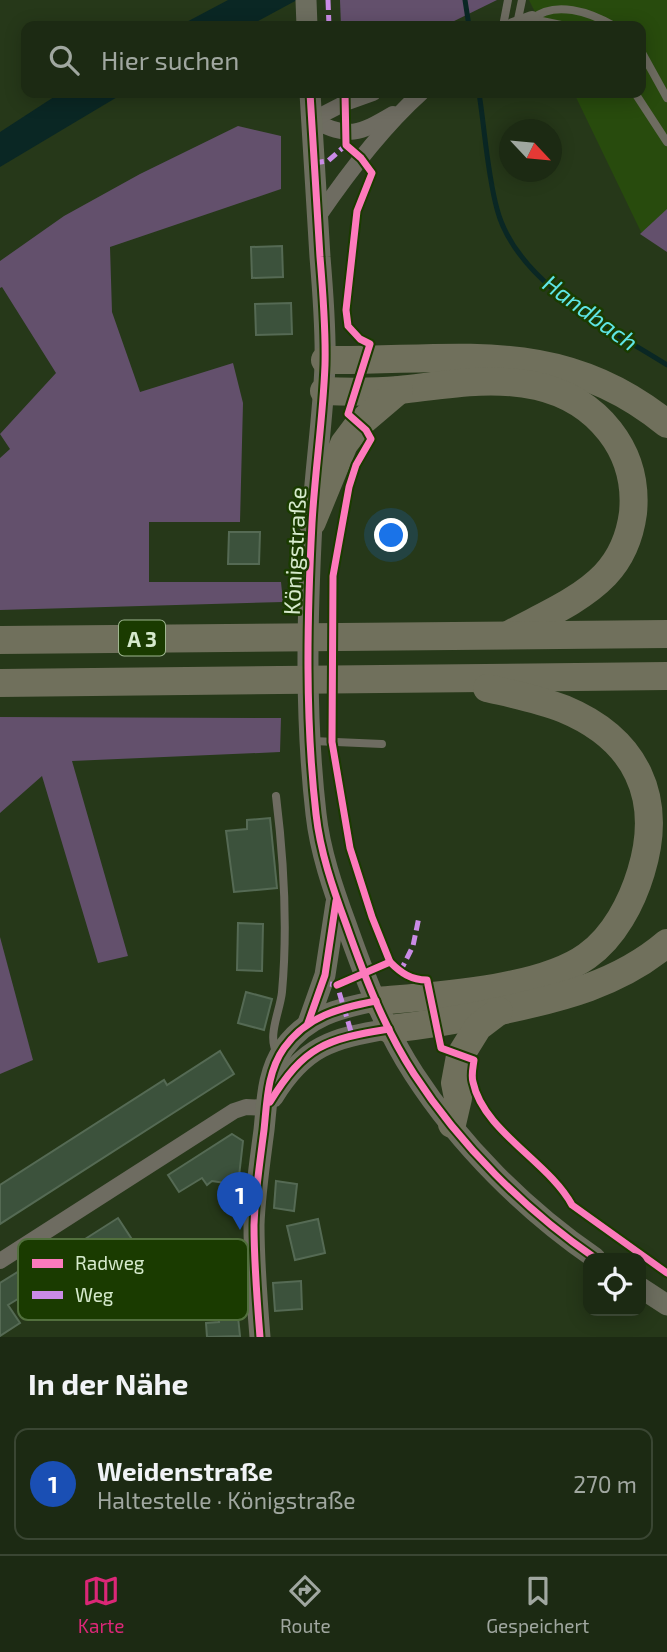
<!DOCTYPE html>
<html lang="de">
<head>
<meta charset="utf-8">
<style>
	:root { --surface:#1c2a13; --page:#293621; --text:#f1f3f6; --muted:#a0a7a0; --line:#3a4633; --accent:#db2777 }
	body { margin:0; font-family:"Exo 2",sans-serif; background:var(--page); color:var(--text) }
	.controls { position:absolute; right:21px; bottom:21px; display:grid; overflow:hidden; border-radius:14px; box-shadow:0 4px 18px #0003 }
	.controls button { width:63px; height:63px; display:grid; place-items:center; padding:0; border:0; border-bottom:2px solid var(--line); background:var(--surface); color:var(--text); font:35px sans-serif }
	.compass { position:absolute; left:499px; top:119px; width:63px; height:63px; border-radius:50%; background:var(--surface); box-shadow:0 4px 18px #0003; rotate:116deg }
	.you { position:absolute; left:392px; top:536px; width:24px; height:24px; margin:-18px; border:5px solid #fff; border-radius:50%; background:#1a73e8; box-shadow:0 0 0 10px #1a73e833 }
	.badge { display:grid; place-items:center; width:46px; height:46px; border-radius:50%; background:var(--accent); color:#fff; font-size:23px; font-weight:700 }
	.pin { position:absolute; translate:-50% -58px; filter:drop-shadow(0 2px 4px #0008) }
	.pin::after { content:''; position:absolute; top:37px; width:24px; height:21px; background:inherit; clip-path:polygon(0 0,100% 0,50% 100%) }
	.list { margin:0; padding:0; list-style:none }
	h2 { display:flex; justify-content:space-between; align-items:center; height:91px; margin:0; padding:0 28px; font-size:30px }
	h2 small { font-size:23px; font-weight:400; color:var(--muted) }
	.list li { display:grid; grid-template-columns:46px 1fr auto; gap:21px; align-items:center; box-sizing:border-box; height:112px; margin:0 14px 14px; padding:0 14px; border:2px solid var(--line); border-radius:14px }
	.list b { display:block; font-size:26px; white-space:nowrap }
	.list p { margin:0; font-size:23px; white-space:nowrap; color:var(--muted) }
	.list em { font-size:23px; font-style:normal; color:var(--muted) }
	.icon { flex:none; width:38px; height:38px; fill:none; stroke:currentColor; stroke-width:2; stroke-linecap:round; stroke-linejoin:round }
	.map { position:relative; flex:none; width:667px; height:1337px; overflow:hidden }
	.search { position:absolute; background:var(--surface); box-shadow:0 4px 18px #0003; left:21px; right:21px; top:21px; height:77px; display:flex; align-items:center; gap:18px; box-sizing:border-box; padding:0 24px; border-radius:14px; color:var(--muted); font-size:26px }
	.sheet { height:217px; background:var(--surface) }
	nav { display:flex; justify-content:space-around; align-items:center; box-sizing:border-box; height:98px; border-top:2px solid var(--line); background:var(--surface); font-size:19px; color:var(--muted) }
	nav a { display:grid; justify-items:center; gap:4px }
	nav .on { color:var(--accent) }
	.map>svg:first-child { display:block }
	.built { fill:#284b0d }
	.green { fill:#63506c }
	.water { fill:#0a2724 }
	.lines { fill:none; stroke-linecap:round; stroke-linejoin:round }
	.stream { stroke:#0a2724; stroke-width:5 }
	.building { fill:#3c523c; stroke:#556a54; stroke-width:2 }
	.lane { stroke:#6e6c61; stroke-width:8 }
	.street { stroke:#6e6c61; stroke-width:16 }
	.secondary { stroke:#6d6e5f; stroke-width:21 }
	.highway { stroke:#70705c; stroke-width:28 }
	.quiet { stroke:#ca8be6; stroke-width:5; stroke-dasharray:10 5; stroke-linecap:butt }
	.cycleway-casing { stroke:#1a3b00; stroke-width:11 }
	.cycleway { stroke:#fd7abc; stroke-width:7 }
	.labels { text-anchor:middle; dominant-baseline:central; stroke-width:5; stroke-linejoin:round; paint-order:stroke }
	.shield { fill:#1a3b00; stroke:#9eb68f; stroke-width:2 }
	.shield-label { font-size:21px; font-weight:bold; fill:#d6eacc }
	.street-label { font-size:23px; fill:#d6eacc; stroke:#1a3b00 }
	.water-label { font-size:24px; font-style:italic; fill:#5fe5e5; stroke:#1a3b00 }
	.key { fill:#1a3b00; stroke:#52703d; stroke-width:2 }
	.key-label { font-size:19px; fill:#d6eacc }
</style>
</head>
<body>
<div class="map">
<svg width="667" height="1337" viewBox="0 0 667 1337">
	<rect width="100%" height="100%" fill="#263819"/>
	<path class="built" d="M529 0H667V248L641 232 574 93H641V26H542Z"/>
	<g class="green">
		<path d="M340 0H497L444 26H341Z"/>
		<path d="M238 126 281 136V189L110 247 112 312 140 392 233 363 243 403 240 522H149V582H281L283 602 0 610V458L10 449 0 434 56 373 2 287 0 288V261L64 216 140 174Z"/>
		<path d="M667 209V252L640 234Z"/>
		<path d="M0 717 281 718 280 752 72 761 128 956 98 963 42 776 0 813Z"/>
		<path d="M0 937 33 1060 0 1074Z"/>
	</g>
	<g class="water">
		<path d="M228 0H297L249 26H179Z"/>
		<path d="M60 93H124L0 167V132Z"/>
	</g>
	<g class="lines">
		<g class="stream">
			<path d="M465 0 469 26"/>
			<path d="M479 93C485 131 487 172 497 209 516 282 608 328 667 365"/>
		</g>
	</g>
	<g class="building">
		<path d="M282 246 283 277 252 278 251 247Z"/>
		<path d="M291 303 292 334 256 335 255 304Z"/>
		<path d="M229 532H260L259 564H228Z"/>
		<path d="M270 818 277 888 234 892 226 831 247 829V820Z"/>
		<path d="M238 923 263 924 262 971 237 970Z"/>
		<path d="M246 992 272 999 264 1030 238 1023Z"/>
		<path d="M220 1051 234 1074 0 1224V1185L164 1080 167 1085Z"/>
		<path d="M232 1134 243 1141 238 1185 212 1181 207 1185 202 1178 179 1192 168 1175Z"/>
		<path d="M276 1181 297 1184 294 1211 274 1208Z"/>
		<path d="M118 1218 135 1244 76 1281 60 1255Z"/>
		<path d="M318 1219 325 1253 295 1260 287 1226Z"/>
		<path d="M32 1263 52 1296 39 1304 31 1291 8 1305 20 1323 0 1336V1283Z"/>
		<path d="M301 1281 302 1309 275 1311 273 1283Z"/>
		<path d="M237 1307 240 1336 207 1337 206 1323 219 1322 217 1309Z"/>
	</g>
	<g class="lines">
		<g class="lane">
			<path d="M532 19C555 0 590 12 614 26"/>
			<path d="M532 19 566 26"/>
			<path d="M517 24 522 0"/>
			<path d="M503 26 508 0"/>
			<path d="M641 51 667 98"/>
			<path d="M635 93 667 142"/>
			<path d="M313 741 382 744"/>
			<path d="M276 796C284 861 288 926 282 992 280 1012 266 1037 278 1055"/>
		</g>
		<g class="street">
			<path d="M513 26 532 19"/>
			<path d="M312 120C349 139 359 134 393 114"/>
			<path d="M312 120 345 103 373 93"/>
			<path d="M318 217C348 173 381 129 421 93"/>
			<path d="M0 1261 234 1111 246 1107 267 1108"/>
		</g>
		<g class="secondary">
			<path d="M306 0 307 26"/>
			<path d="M310 93C313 148 317 202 320 257 323 293 326 329 325 365 323 418 315 470 312 523 307 619 305 718 316 814 320 851 333 889 346 924 364 975 384 1028 414 1074 460 1145 525 1210 595 1258"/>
			<path d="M308 1023 325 975 336 903"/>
			<path d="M273 1097C304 1046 332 1038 389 1029"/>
			<path d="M641 1288 667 1305"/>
			<path d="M260 1337C257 1300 254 1263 254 1225 255 1194 260 1161 264 1130 267 1102 267 1072 284 1048 307 1016 339 1008 376 1001"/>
		</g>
		<g class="highway">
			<path d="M325 360C453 362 559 335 667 424"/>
			<path d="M324 391C349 392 374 392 399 390 445 385 490 376 537 386 597 400 639 450 633 513 630 536 621 558 605 575 580 601 541 617 510 634"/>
			<path d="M312 522 344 444 359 424 399 390"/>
			<path d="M0 640 667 634"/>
			<path d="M0 683 667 676"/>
			<path d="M376 1001C434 996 540 990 587 956 614 937 632 902 641 872 664 797 636 739 564 709 539 699 513 694 487 688"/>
			<path d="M389 1029C427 1025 463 1019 500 1011 561 998 619 984 667 943"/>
			<path d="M452 1124 458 1098 455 1083 460 1056 478 1027 499 1011"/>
		</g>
		<g class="quiet">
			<path d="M328 0 329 26"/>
			<path d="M314 163 328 161 346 145"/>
			<path d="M400 972 413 946 419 917"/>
			<path d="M330 984 337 985 352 1035"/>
		</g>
		<g class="cycleway-casing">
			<g id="cycleway">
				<path d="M310 93C313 148 317 202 320 257 323 293 326 329 325 365 323 418 315 470 312 523 307 619 305 718 316 814 320 851 333 889 346 924 364 975 384 1028 414 1074 460 1145 525 1210 595 1258"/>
				<path d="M345 93 346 145 361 158 372 173 357 211 346 310 348 326 360 339 370 344 348 414 366 430 371 439 356 465 349 487 333 576 332 742 350 848 372 917 390 962"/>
				<path d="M337 985 390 962C401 973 411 980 427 980L441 1048 474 1060C473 1068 471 1075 473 1082 483 1131 549 1162 572 1205L667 1273"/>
				<path d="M308 1023 325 975 336 901"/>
				<path d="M270 1102C304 1046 326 1039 389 1029"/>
				<path d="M260 1337C257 1300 254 1263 254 1225 255 1194 260 1161 264 1130 267 1102 267 1072 284 1048 307 1016 339 1008 376 1001"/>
			</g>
		</g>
		<use href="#cycleway" class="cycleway"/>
	</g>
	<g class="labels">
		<rect class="shield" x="119" y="620.5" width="46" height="35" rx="5"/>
		<g class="shield-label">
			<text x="142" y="638">A 3</text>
		</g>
		<g class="street-label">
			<text transform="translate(294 551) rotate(-87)">Königstraße</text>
		</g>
		<g class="water-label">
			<text transform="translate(591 312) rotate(36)">Handbach</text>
		</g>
	</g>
	<rect x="18" y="1239" width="230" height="81" rx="10" class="key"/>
	<rect x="32" y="1259" width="31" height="9" fill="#fd7abc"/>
	<rect x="32" y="1291" width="31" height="8" fill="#ca8be6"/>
	<g class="key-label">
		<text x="75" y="1270">Radweg</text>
		<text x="75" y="1302">Weg</text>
	</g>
</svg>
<div class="controls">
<button><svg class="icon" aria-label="locate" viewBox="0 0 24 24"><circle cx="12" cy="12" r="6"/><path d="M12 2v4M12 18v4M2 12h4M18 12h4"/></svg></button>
</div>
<svg class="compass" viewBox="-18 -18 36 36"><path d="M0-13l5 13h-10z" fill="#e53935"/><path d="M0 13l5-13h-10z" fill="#a0a7a0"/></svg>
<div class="you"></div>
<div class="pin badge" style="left:240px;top:1230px;background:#1a4fb4">1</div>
<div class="search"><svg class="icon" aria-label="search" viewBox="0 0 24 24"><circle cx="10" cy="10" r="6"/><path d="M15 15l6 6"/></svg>Hier suchen</div>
</div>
<section class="sheet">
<h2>In der Nähe<small></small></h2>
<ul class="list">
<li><span class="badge" style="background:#1a4fb4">1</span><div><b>Weidenstraße</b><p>Haltestelle · Königstraße</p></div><em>270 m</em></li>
</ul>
</section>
<nav>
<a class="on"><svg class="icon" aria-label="map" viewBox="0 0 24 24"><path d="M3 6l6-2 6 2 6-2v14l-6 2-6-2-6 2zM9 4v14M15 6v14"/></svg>Karte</a>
<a><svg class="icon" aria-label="directions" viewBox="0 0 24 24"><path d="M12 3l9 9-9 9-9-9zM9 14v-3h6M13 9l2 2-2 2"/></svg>Route</a>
<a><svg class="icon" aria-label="saved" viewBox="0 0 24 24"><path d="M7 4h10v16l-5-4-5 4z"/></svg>Gespeichert</a>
</nav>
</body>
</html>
